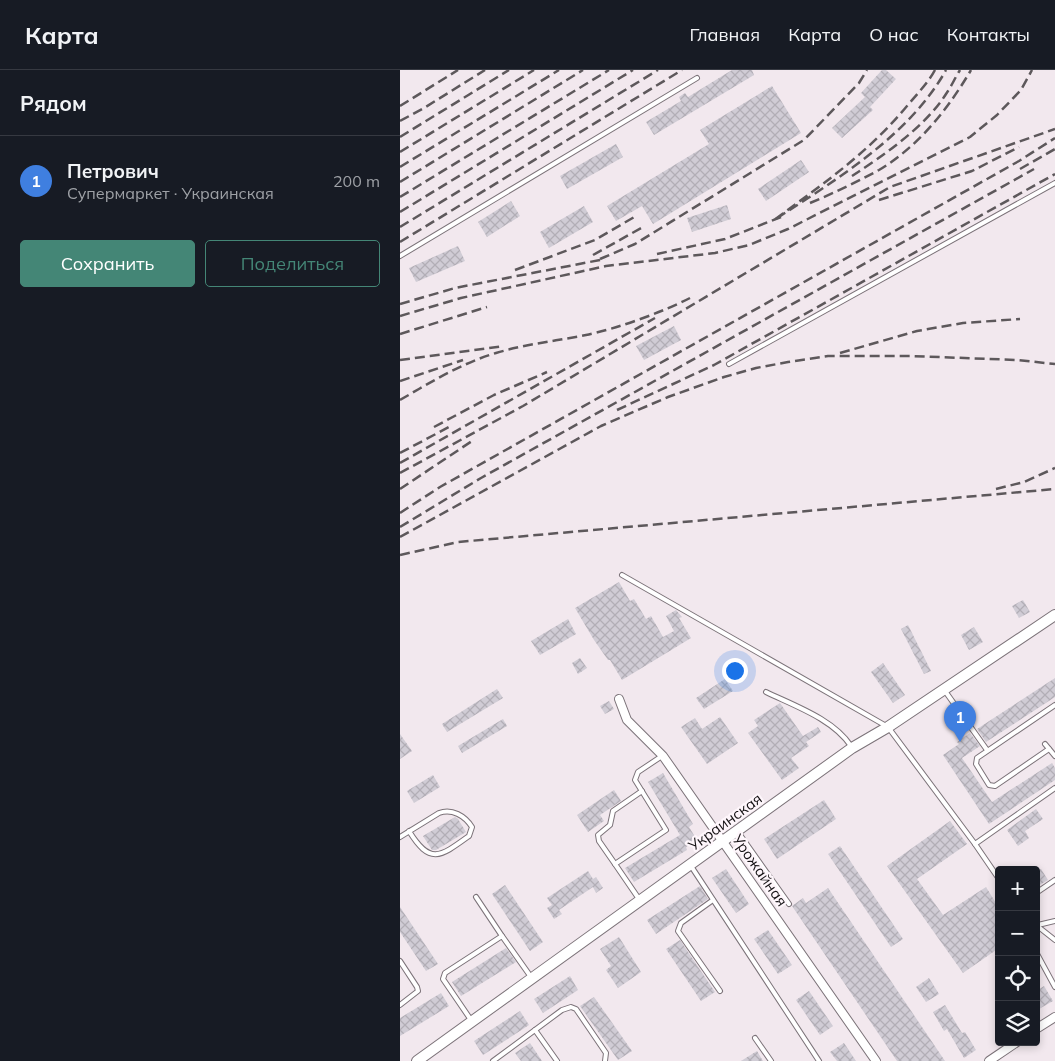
<!DOCTYPE html>
<html lang="ru">
<head>
<meta charset="utf-8">
<style>
	:root { --surface:#171b24; --page:#20242c; --text:#f1f3f6; --muted:#9ea1a6; --line:#363941; --accent:#448676 }
	body { margin:0; font-family:Mulish,sans-serif; background:var(--page); color:var(--text) }
	.controls { position:absolute; right:15px; bottom:15px; display:grid; overflow:hidden; border-radius:5px; box-shadow:0 2px 8px #0003 }
	.controls button { width:45px; height:45px; display:grid; place-items:center; padding:0; border:0; border-bottom:1px solid var(--line); background:var(--surface); color:var(--text); font:25px sans-serif }
	.you { position:absolute; left:334px; top:600px; width:18px; height:18px; margin:-12px; border:4px solid #fff; border-radius:50%; background:#1a73e8; box-shadow:0 0 0 8px #1a73e833 }
	.badge { display:grid; place-items:center; width:32px; height:32px; border-radius:50%; background:var(--accent); color:#fff; font-size:16px; font-weight:700 }
	.pin { position:absolute; translate:-50% -41px; filter:drop-shadow(0 1px 2px #0008) }
	.pin::after { content:''; position:absolute; top:26px; width:18px; height:15px; background:inherit; clip-path:polygon(0 0,100% 0,50% 100%) }
	.list { margin:0; padding:0; list-style:none }
	h2 { display:flex; justify-content:space-between; align-items:center; height:65px; margin:0; padding:0 20px; font-size:21px }
	h2 small { font-size:16px; font-weight:400; color:var(--muted) }
	.list li { display:grid; grid-template-columns:32px 1fr auto; gap:15px; align-items:center; box-sizing:border-box; height:90px; padding:0 20px; border-top:1px solid var(--line) }
	.list b { display:block; font-size:19px; white-space:nowrap }
	.list p { margin:0; font-size:16px; white-space:nowrap; color:var(--muted) }
	.list em { font-size:16px; font-style:normal; color:var(--muted) }
	.actions { display:flex; gap:10px; padding:15px 20px }
	.actions a { flex:1; padding:11px 0; border:1px solid var(--accent); border-radius:5px; text-align:center; font-size:18px; color:var(--accent) }
	.actions .main { background:var(--accent); color:#fff }
	.icon { flex:none; width:28px; height:28px; fill:none; stroke:currentColor; stroke-width:2; stroke-linecap:round; stroke-linejoin:round }
	.map { position:relative; flex:none; width:655px; height:991px; overflow:hidden }
	header { display:flex; align-items:center; gap:30px; box-sizing:border-box; height:70px; padding:0 25px; background:var(--surface); border-bottom:1px solid var(--line) }
	header strong { font-size:24px }
	nav { display:flex; gap:28px; margin-inline-start:auto; font-size:18px }
	main { display:flex }
	aside { flex:1; background:var(--surface) }
	.map>svg:first-child { display:block }
	.building { fill:url(#building-cross-hatch) }
	.lines { fill:none; stroke-linecap:round; stroke-linejoin:round }
	.lane-casing { stroke:#7c7379; stroke-width:6 }
	.street-casing { stroke:#7c7379; stroke-width:10 }
	.secondary-casing { stroke:#7c7379; stroke-width:12 }
	.lane { stroke:#fff; stroke-width:4 }
	.street { stroke:#fff; stroke-width:8 }
	.secondary { stroke:#fff; stroke-width:10 }
	.rail { stroke:#5d585b; stroke-width:2.5; stroke-dasharray:10 5; stroke-linecap:butt }
	.labels { text-anchor:middle; dominant-baseline:central; stroke-width:4.5; stroke-linejoin:round; paint-order:stroke }
	.street-label { font-size:15px; fill:#151214; stroke:#fef6fb }
</style>
</head>
<body>
<header>
<strong>Карта</strong>
<nav><a>Главная</a><a>Карта</a><a>О нас</a><a>Контакты</a></nav>
</header>
<main>
<aside>
<h2>Рядом<small></small></h2>
<ul class="list">
<li><span class="badge" style="background:#3f7fe0">1</span><div><b>Петрович</b><p>Супермаркет · Украинская</p></div><em>200 m</em></li>
</ul>
<div class="actions"><a class="main">Сохранить</a><a>Поделиться</a></div>
</aside>
<div class="map">
<svg width="655" height="991" viewBox="0 0 655 991">
	<defs>
		<pattern id="building-cross-hatch" width="8" height="8" patternUnits="userSpaceOnUse" patternTransform="scale(1.25)"><rect width="8" height="8" fill="#d0ccd5"/><path d="M0 0l8 8M0 8l8-8" fill="none" stroke="#b2aeb6"/></pattern>
	</defs>
	<rect width="100%" height="100%" fill="#f2e8ee"/>
	<g class="building">
		<path d="M332 0H352L354 5 254 65 246 52 281 31 279 27 285 23 288 27Z"/>
		<path d="M482 0H486L496 9 470 37 473 40 442 68 432 58 465 27 461 23Z"/>
		<path d="M372 16 401 63 253 154 242 136 216 151 207 136 309 74 300 60Z"/>
		<path d="M216 74 223 87 167 119 160 106Z"/>
		<path d="M401 90 409 102 366 131 358 119Z"/>
		<path d="M111 131 120 146 87 167 78 152Z"/>
		<path d="M327 135 331 149 292 162 287 148Z"/>
		<path d="M184 136 193 152 149 178 140 162Z"/>
		<path d="M58 176 65 191 16 212 9 198Z"/>
		<path d="M274 256 281 270 244 290 236 276Z"/>
		<path d="M219 512 230 531 234 529 246 549 251 546 263 567 274 561 266 546 276 540 282 547 279 548 291 568 222 610 210 590H208L194 570 175 538Z"/>
		<path d="M623 530 630 542 619 548 612 536Z"/>
		<path d="M168 549 176 564 140 585 131 571Z"/>
		<path d="M508 555 531 601 524 604 501 559Z"/>
		<path d="M574 557 583 572 569 580 561 565Z"/>
		<path d="M180 588 187 598 178 604 172 593Z"/>
		<path d="M483 593 505 625 493 633 471 602Z"/>
		<path d="M655 608V627L586 672 577 659Z"/>
		<path d="M325 609 333 621 304 639 296 628Z"/>
		<path d="M97 619 103 628 47 662 42 654Z"/>
		<path d="M209 631 214 639 205 644 200 636Z"/>
		<path d="M380 633 403 666 418 657 421 662 406 672 409 676 391 688 399 698 382 710 348 663 358 656 354 650Z"/>
		<path d="M320 647 338 673 307 694 281 657 295 648 302 659Z"/>
		<path d="M103 649 107 656 62 683 58 676Z"/>
		<path d="M570 663 580 676 562 688 592 732 652 693 655 698V710L589 754 543 685 559 674 557 672Z"/>
		<path d="M0 664 12 681 0 689Z"/>
		<path d="M263 703 293 754 289 757 297 770 286 777 287 780 234 812 225 798 280 765 248 712Z"/>
		<path d="M33 705 40 717 14 733 7 721Z"/>
		<path d="M214 720 221 731 200 745 204 751 188 762 177 745Z"/>
		<path d="M424 730 436 749 377 789 364 769Z"/>
		<path d="M636 739 643 749 625 761 629 768 618 776 607 760Z"/>
		<path d="M55 747 58 749 66 762 36 780H32L23 766Z"/>
		<path d="M550 751 567 774 517 809 543 845 586 817 599 838V878L563 903 487 796Z"/>
		<path d="M440 776 503 869 491 877 428 784Z"/>
		<path d="M326 799 349 834 336 843 312 808Z"/>
		<path d="M641 799 648 810 636 817V802Z"/>
		<path d="M188 801 193 809 196 807 203 818 196 823 193 817 159 840 162 844 154 849 147 838 152 835 147 828Z"/>
		<path d="M105 815 143 872 130 881 92 824Z"/>
		<path d="M300 816 308 829 256 864 247 850Z"/>
		<path d="M428 818 545 991H497L392 836 403 828 406 833Z"/>
		<path d="M0 837 38 894 26 901 0 862Z"/>
		<path d="M368 860 392 895 378 904 354 869Z"/>
		<path d="M219 867 241 902 218 918 206 900 211 896 200 879Z"/>
		<path d="M280 870 315 922 301 931 266 879Z"/>
		<path d="M106 878 116 892 61 926 52 912Z"/>
		<path d="M170 906 178 920 143 943 134 929Z"/>
		<path d="M529 908 539 924 526 932 516 917Z"/>
		<path d="M644 916 653 931 639 939 636 934V921Z"/>
		<path d="M409 921 433 956 420 965 396 930Z"/>
		<path d="M41 923 49 936 0 966V948Z"/>
		<path d="M194 927 232 981 218 990 180 936Z"/>
		<path d="M545 935 562 963 565 962 576 980 564 988 547 959 544 961 533 942Z"/>
		<path d="M120 941 129 955 83 985 74 971Z"/>
		<path d="M130 973 142 991H121L115 983Z"/>
		<path d="M444 973 456 991H437L430 982Z"/>
		<path d="M357 981 363 991H341Z"/>
	</g>
	<g class="lines">
		<g class="lane-casing">
			<g id="lane">
				<path d="M0 186 297 8"/>
				<path d="M329 294 655 113"/>
				<path d="M222 505 488 657 575 774 655 718"/>
				<path d="M545 621 587 680"/>
				<path d="M366 622C395 636 433 649 451 676"/>
				<path d="M645 674 655 686"/>
				<path d="M649 679 595 716 589 715 576 694 577 688 655 635"/>
				<path d="M338 762 389 834"/>
				<path d="M0 767 39 743C52 738 65 746 72 757L69 766C40 787 30 795 9 761"/>
				<path d="M575 774 599 809"/>
				<path d="M215 794 199 771 198 765 210 755 213 741 242 721"/>
				<path d="M291 796 419 991"/>
				<path d="M636 823 655 810"/>
				<path d="M76 827 102 866"/>
				<path d="M239 829 215 794 266 760 235 710 238 702 262 686"/>
				<path d="M313 830 281 853 278 861 320 921"/>
				<path d="M636 855 655 870"/>
				<path d="M638 855 655 851"/>
				<path d="M636 882 655 917"/>
				<path d="M0 891 17 917 18 921 0 935"/>
				<path d="M71 950 43 909 45 903 102 866 131 907"/>
				<path d="M135 960 157 991"/>
				<path d="M355 968 371 991"/>
				<path d="M93 991 162 940 171 937 176 939 206 983 205 991"/>
			</g>
		</g>
		<g class="street-casing">
			<g id="street">
				<path d="M219 629 227 650 263 686 476 991"/>
				<path d="M636 959 655 947"/>
				<path d="M589 991 617 972"/>
			</g>
		</g>
		<g class="secondary-casing">
			<path id="secondary" d="M17 991 452 678 488 657 655 545"/>
		</g>
		<use href="#lane" class="lane"/>
		<use href="#street" class="street"/>
		<use href="#secondary" class="secondary"/>
		<g class="rail">
			<path d="M535 0C528 13 517 24 507 36 468 83 423 114 374 150 436 110 510 65 546 0"/>
			<path d="M0 36 58 0"/>
			<path d="M0 51 24 38 85 0"/>
			<path d="M0 67 109 0"/>
			<path d="M0 82 134 0"/>
			<path d="M0 97 159 0"/>
			<path d="M620 99 655 79"/>
			<path d="M452 106C484 85 525 57 546 24 551 17 555 8 560 0"/>
			<path d="M0 112 183 0"/>
			<path d="M0 127 209 0"/>
			<path d="M479 130 572 101 619 77"/>
			<path d="M410 133C434 123 457 112 479 100 519 76 548 39 571 0"/>
			<path d="M0 142 233 0"/>
			<path d="M0 157 258 0"/>
			<path d="M0 172 282 0"/>
			<path d="M257 184 325 169 381 147"/>
			<path d="M193 185 243 157"/>
			<path d="M200 189 235 174 404 70 459 13 467 0"/>
			<path d="M115 200 195 170 236 146"/>
			<path d="M0 234 55 218 205 189"/>
			<path d="M0 246 61 228 206 196 315 183 349 175 388 159 570 67 597 45 621 20 632 0"/>
			<path d="M0 264 87 237"/>
			<path d="M440 283 517 261 563 253 620 249"/>
			<path d="M0 290 104 276"/>
			<path d="M0 311 63 290"/>
			<path d="M0 330C31 312 62 293 96 283 126 274 156 271 186 265 216 259 263 242 290 228"/>
			<path d="M217 340 314 295 655 104"/>
			<path d="M34 357 94 325 147 302"/>
			<path d="M0 383 49 357"/>
			<path d="M0 393 255 248"/>
			<path d="M0 403 123 336 490 117 655 59"/>
			<path d="M0 419 72 371"/>
			<path d="M596 419 624 412 655 398"/>
			<path d="M0 443 40 417 619 91 655 68"/>
			<path d="M0 457 81 408 634 99"/>
			<path d="M0 467 201 356 268 327 324 307 356 298 388 292 428 286H511L617 290 655 294"/>
			<path d="M0 485 58 472 655 419"/>
		</g>
	</g>
	<g class="labels">
		<g class="street-label">
			<text transform="translate(325 752) rotate(-36)">Украинская</text>
			<text transform="translate(360 800) rotate(55)">Урожайная</text>
		</g>
	</g>
</svg>
<div class="controls">
<button>+</button>
<button>−</button>
<button><svg class="icon" aria-label="locate" viewBox="0 0 24 24"><circle cx="12" cy="12" r="6"/><path d="M12 2v4M12 18v4M2 12h4M18 12h4"/></svg></button>
<button><svg class="icon" aria-label="layers" viewBox="0 0 24 24"><path d="M12 4l9 5-9 5-9-5zM3 14l9 5 9-5"/></svg></button>
</div>
<div class="you"></div>
<div class="pin badge" style="left:560px;top:672px;background:#3f7fe0">1</div>
</div>
</main>
</body>
</html>
